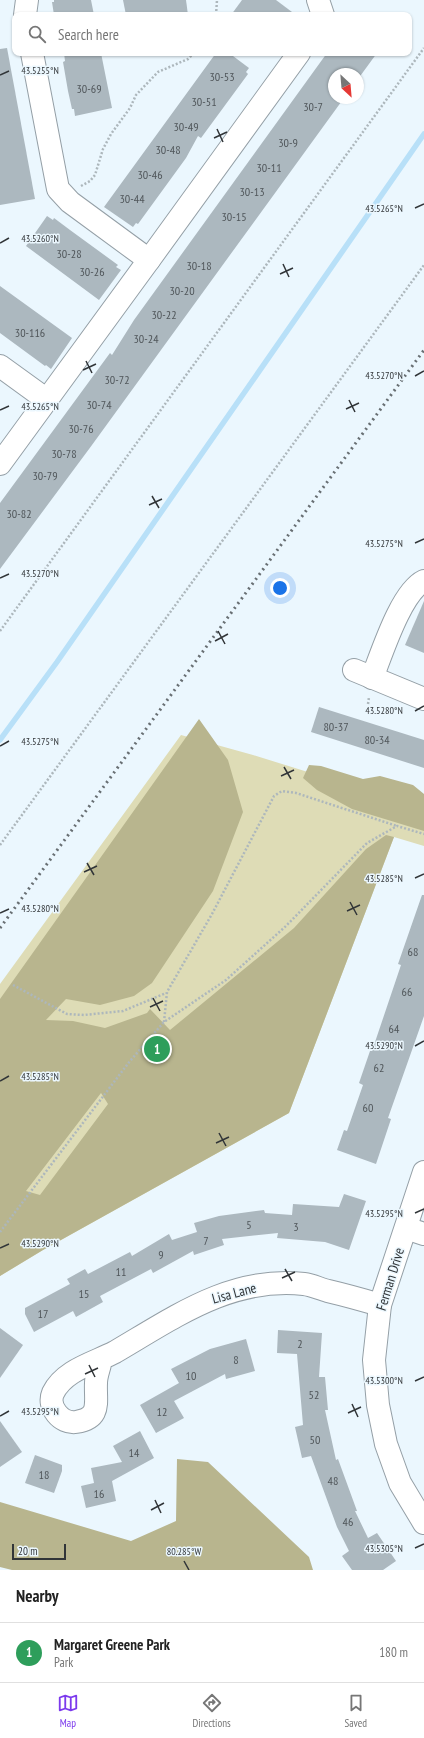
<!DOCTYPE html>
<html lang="en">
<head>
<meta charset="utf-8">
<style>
	:root { --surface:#fff; --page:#f6f6f6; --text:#222; --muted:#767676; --line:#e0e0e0; --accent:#7c3aed }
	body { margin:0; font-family:"PT Sans Narrow",sans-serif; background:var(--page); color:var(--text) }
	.compass { position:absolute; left:328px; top:68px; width:36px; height:36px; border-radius:50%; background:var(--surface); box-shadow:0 1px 3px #0004; rotate:154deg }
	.scale { position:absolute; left:12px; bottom:10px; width:54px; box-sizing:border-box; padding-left:4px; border:2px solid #313538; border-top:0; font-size:11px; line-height:14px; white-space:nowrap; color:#313538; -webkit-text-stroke:3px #ebf7fe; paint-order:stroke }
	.you { position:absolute; left:280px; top:588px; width:14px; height:14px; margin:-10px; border:3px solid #fff; border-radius:50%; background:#1a73e8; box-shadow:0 0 0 6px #1a73e833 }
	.badge { display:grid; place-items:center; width:26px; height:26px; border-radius:50%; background:var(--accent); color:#fff; font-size:13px; font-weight:700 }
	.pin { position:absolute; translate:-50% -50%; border:2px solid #fff; box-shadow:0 1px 4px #0006 }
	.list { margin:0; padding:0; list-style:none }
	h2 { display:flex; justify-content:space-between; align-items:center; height:52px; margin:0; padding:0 16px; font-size:17px }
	h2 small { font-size:13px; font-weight:400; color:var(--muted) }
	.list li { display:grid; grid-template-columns:26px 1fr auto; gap:12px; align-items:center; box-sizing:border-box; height:60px; padding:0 16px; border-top:1px solid var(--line) }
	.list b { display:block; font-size:15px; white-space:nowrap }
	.list p { margin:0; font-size:13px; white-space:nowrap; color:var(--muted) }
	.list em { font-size:13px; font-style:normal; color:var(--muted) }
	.icon { flex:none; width:22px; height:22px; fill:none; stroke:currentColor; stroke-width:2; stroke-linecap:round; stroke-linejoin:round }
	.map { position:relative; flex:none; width:424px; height:1570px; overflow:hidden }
	.search { position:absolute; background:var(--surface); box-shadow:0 1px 3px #0004; left:12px; right:12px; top:12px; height:44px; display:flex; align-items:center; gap:10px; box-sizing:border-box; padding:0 14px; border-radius:8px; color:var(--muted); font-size:15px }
	.sheet { height:112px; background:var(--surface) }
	nav { display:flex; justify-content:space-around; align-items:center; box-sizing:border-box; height:56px; border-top:1px solid var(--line); background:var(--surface); font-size:11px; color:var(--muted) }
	nav a { display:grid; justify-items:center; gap:2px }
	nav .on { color:var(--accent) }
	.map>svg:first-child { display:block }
	.green { fill:#dedcb6 }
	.forest { fill:#b8b58e; fill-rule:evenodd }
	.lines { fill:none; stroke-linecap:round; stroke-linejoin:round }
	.stream { stroke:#b8e0f8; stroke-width:5.5 }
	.building { fill:#acb8bf }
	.minor-casing { stroke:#949fa6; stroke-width:24 }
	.path { stroke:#adb7bc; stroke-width:2.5; stroke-dasharray:2 2; stroke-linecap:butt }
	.minor { stroke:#fff; stroke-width:22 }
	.rail { stroke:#686f73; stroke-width:3; stroke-dasharray:2 4; stroke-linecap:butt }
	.ticks { fill:none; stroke:#313538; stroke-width:1.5 }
	.labels { text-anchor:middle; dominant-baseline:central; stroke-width:3; stroke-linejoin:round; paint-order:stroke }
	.number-label { font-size:12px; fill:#50565a }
	.street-label { font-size:14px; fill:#313538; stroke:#ebf7fe }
	.ticks-label { font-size:10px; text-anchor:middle; fill:#313538; stroke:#ebf7fe; stroke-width:3; stroke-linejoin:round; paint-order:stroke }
</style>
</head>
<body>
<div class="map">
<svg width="424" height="1570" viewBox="0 0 424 1570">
	<rect width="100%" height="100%" fill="#ebf7fe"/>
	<path class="green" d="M181 735 253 755 424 808V846L394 837 289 1113 43 1250 0 1276V984Z"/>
	<g class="forest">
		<path d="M199 719 228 760 243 812 213 891 152 983 134 996 100 1005 66 999 46 1020 73 1021 105 1028 147 1013 150 1009 170 1030 294 928 366 849 386 835 394 837 289 1113 43 1250 0 1276V999ZM101 1093 108 1104 40 1195 26 1191Z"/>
		<path d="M309 765 321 766 363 779 380 776 413 785 424 794V831L352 809 317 790 303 778Z"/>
		<path d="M177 1459 208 1462 309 1557 313 1570H12L0 1567V1502L131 1541 176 1521Z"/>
	</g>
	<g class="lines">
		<path class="stream" d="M0 740 57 662 424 134"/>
	</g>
	<g class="building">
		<path d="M54 0H91L94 15H54L52 2H54Z"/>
		<path d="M123 0H186L188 15H126Z"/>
		<path d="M242 0H276L296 15H231Z"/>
		<path d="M7 48 35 199 0 205V49Z"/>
		<path d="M64 53H101L112 108 75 116 74 109H72L68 91 63 62 65 61Z"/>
		<path d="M216 53H229L249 68 246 72 248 74 201 138 198 136 186 158 138 224 136 223 133 227 104 207Z"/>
		<path d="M327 53H377L358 79V74H334V98H344L92 445 0 569V503L110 353 112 355 134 320Z"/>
		<path d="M47 216 53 220 54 218 70 230 118 265 116 267 121 270 99 300 26 246Z"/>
		<path d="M0 286 72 338 51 369 46 365 45 366 0 333Z"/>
		<path d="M424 601V653L405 645Z"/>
		<path d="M319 707 424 740V768L311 732Z"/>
		<path d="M422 895H424V1016L388 1118 391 1119 376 1164 337 1150 344 1130 347 1131 363 1085 359 1083 370 1051H372L401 965 398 964Z"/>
		<path d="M344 1194 366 1201 349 1250 325 1242 277 1238 278 1233 222 1239 224 1245 194 1255 193 1251 153 1273 151 1269 100 1296 103 1302 76 1317 73 1311 34 1332 25 1314V1308L70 1284 67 1279 85 1269 88 1274 130 1252 132 1256 169 1234 172 1240 197 1232 194 1223 219 1216 264 1210 265 1213 292 1215 293 1204 339 1207Z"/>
		<path d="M0 1328 23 1345 0 1378Z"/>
		<path d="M278 1330 322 1333 319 1377H325L328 1410H325L336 1460 338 1459 357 1511H355L368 1538 377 1533 396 1561 383 1570H352L342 1556 349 1551 337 1527 311 1456 302 1458 295 1427 303 1425 297 1354 277 1353Z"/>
		<path d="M246 1339 255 1371 226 1379 225 1374 174 1401 184 1418 156 1433 140 1405 179 1383 171 1369 210 1349Z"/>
		<path d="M0 1421 22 1452 0 1467Z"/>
		<path d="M140 1431 154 1458 112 1481 116 1501 86 1508 81 1486 94 1483 91 1468 122 1462 113 1446Z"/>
		<path d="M35 1455 62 1465V1471L54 1493 25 1483Z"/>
	</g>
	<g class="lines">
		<g class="minor-casing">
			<g id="minor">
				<path d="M318 0 323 15"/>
				<path d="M25 15 27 0"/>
				<path d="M32 53 58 189 70 202 149 260 299 53"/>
				<path d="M0 366 47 400"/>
				<path d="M0 464 149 260"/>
				<path d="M354 670 424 699"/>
				<path d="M372 678C382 653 401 592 424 581"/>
				<path d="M424 1172 380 1305 374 1360 378 1405 386 1444 400 1483 424 1523"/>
				<path d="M406 1228 424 1234"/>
				<path d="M101 1359C100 1367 96 1375 96 1383 95 1402 102 1418 76 1422 61 1424 47 1407 53 1393 64 1370 94 1363 115 1352 175 1317 231 1276 304 1284 312 1285 320 1289 328 1291 345 1295 363 1300 380 1305"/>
			</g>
		</g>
		<g class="path">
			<path d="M216 15 217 0"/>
			<path d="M81 186 90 181 95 175 103 149 111 134 130 108 136 95 158 72 188 59 194 53"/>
			<path d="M0 631 424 48"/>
			<path d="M368 704 369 697"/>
			<path d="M0 845 424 265"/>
			<path d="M13 985 67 1014 84 1015 123 1011 166 993"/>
			<path d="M164 1022 167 992 212 914 274 796 282 791 296 793 397 826"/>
			<path d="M0 1232 130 1061 164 1022 226 980 286 926 367 843 397 826 424 834"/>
		</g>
		<use href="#minor" class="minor"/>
		<path class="rail" d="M0 928 424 350"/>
	</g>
	<path class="ticks" d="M0 75 9 71M217 129 223 142M214 138 227 132M415 208 424 204M0 243 9 238M283 264 289 277M280 274 293 268M86 361 92 373M83 370 96 364M415 376 424 371M349 400 355 412M346 409 359 403M0 410 9 406M152 496 159 508M149 505 162 499M415 543 424 539M0 578 9 574M218 631 225 644M215 641 228 634M415 711 424 706M0 746 9 741M284 767 291 779M281 776 294 770M87 863 94 875M84 872 97 866M415 878 424 874M350 902 357 915M347 911 360 905M0 913 9 909M153 998 160 1011M150 1007 163 1001M415 1046 424 1041M0 1081 9 1076M219 1133 226 1146M216 1143 229 1137M415 1213 424 1209M0 1248 9 1244M285 1269 292 1281M282 1278 295 1272M89 1365 95 1377M85 1374 98 1368M415 1381 424 1377M352 1404 358 1417M348 1413 361 1407M0 1416 9 1411M155 1500 161 1513M151 1510 164 1503M415 1548 424 1544M184 1561 189 1570"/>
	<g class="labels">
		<g class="number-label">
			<text x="222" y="76">30-53</text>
			<text x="89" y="88">30-69</text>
			<text x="204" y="101">30-51</text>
			<text x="313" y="106">30-7</text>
			<text x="186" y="126">30-49</text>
			<text x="288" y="142">30-9</text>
			<text x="168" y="149">30-48</text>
			<text x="269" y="167">30-11</text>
			<text x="150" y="174">30-46</text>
			<text x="252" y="191">30-13</text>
			<text x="132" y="198">30-44</text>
			<text x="234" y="216">30-15</text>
			<text x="69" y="253">30-28</text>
			<text x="199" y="265">30-18</text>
			<text x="92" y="271">30-26</text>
			<text x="182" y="290">30-20</text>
			<text x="164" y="314">30-22</text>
			<text x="30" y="332">30-116</text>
			<text x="146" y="338">30-24</text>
			<text x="117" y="379">30-72</text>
			<text x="99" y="404">30-74</text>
			<text x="81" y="428">30-76</text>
			<text x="64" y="453">30-78</text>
			<text x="45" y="475">30-79</text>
			<text x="19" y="513">30-82</text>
			<text x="336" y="726">80-37</text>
			<text x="377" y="739">80-34</text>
			<text x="413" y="951">68</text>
			<text x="407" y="991">66</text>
			<text x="394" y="1028">64</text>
			<text x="379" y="1067">62</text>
			<text x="368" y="1107">60</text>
			<text x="249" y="1224">5</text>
			<text x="296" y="1226">3</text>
			<text x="206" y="1240">7</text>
			<text x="161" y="1254">9</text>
			<text x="121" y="1271">11</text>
			<text x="84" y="1293">15</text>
			<text x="43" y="1313">17</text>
			<text x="300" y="1343">2</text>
			<text x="236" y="1359">8</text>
			<text x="191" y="1375">10</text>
			<text x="314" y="1394">52</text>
			<text x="162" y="1411">12</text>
			<text x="315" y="1439">50</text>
			<text x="134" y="1452">14</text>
			<text x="44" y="1474">18</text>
			<text x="333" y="1480">48</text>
			<text x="99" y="1493">16</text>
			<text x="348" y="1521">46</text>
		</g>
		<g class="street-label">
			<text transform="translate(390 1279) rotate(-73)">Ferman Drive</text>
			<text transform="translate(234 1293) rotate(-15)">Lisa Lane</text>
		</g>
	</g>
	<g class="ticks-label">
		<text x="40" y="74">43.5255°N</text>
		<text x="384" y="212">43.5265°N</text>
		<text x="40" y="242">43.5260°N</text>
		<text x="384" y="379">43.5270°N</text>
		<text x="40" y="410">43.5265°N</text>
		<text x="384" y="547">43.5275°N</text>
		<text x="40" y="577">43.5270°N</text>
		<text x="384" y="714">43.5280°N</text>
		<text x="40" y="745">43.5275°N</text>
		<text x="384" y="882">43.5285°N</text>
		<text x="40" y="912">43.5280°N</text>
		<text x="384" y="1049">43.5290°N</text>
		<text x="40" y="1080">43.5285°N</text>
		<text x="384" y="1217">43.5295°N</text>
		<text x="40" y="1247">43.5290°N</text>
		<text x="384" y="1384">43.5300°N</text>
		<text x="40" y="1415">43.5295°N</text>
		<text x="384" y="1552">43.5305°N</text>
		<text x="184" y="1555">80.285°W</text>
	</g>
</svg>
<svg class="compass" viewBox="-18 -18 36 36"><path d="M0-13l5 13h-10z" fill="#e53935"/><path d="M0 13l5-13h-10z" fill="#767676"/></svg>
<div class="scale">20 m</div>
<div class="you"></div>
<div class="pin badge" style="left:157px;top:1049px;background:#2e9e5b">1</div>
<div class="search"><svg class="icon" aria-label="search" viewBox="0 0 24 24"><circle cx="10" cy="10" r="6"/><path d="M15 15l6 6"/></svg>Search here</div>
</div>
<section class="sheet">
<h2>Nearby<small></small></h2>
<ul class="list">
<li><span class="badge" style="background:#2e9e5b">1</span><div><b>Margaret Greene Park</b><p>Park</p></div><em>180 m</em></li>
</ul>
</section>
<nav>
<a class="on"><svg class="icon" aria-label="map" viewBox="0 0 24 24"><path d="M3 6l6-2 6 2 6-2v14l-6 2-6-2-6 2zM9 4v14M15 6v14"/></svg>Map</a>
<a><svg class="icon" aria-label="directions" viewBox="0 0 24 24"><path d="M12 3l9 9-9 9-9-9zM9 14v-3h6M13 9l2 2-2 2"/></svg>Directions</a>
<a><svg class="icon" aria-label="saved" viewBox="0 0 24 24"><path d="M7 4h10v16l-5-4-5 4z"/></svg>Saved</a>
</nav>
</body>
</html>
